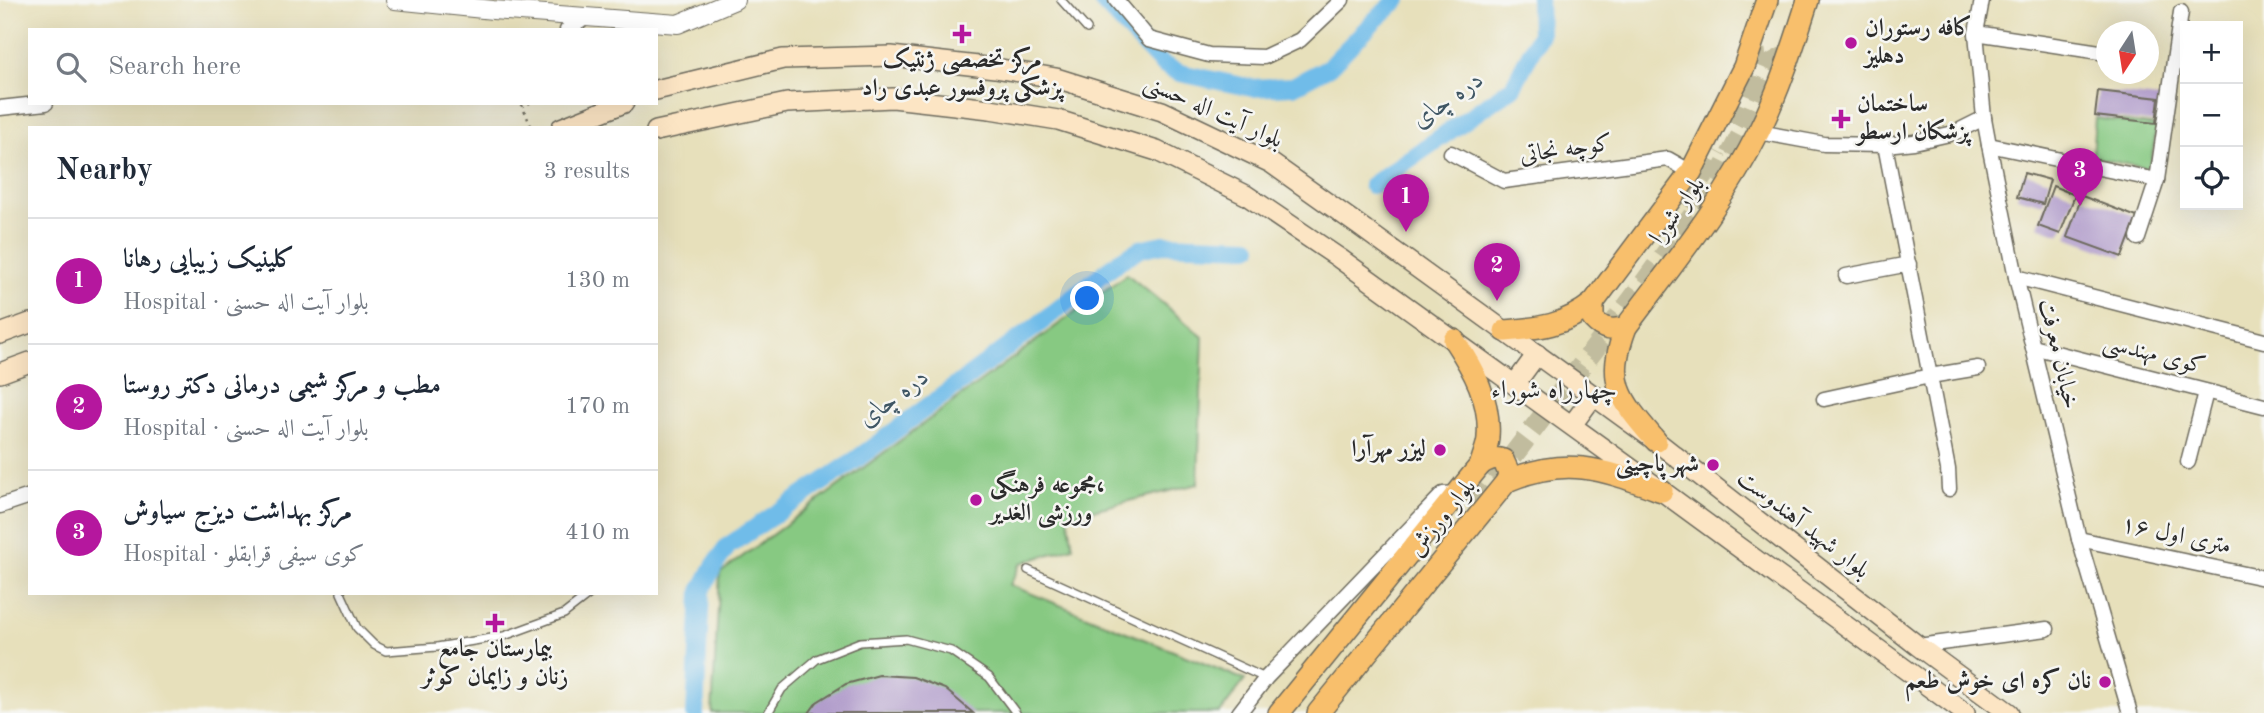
<!DOCTYPE html>
<html lang="en">
<head>
<meta charset="utf-8">
<style>
	:root { --surface:#fff; --page:#f6f6f7; --text:#1f2937; --muted:#747a83; --line:#e0e1e3; --accent:#b5179e }
	body { margin:0; font-family:"Old Standard TT",Amiri,serif; background:var(--page); color:var(--text) }
	.controls { position:absolute; right:21px; top:21px; display:grid; overflow:hidden; border-radius:0px; box-shadow:0 7px 28px #0002 }
	.controls button { width:63px; height:63px; display:grid; place-items:center; padding:0; border:0; border-bottom:2px solid var(--line); background:var(--surface); color:var(--text); font:35px sans-serif }
	.compass { position:absolute; left:2096px; top:21px; width:63px; height:63px; border-radius:50%; background:var(--surface); box-shadow:0 7px 28px #0002; rotate:192deg }
	.you { position:absolute; left:1088px; top:299px; width:24px; height:24px; margin:-18px; border:5px solid #fff; border-radius:50%; background:#1a73e8; box-shadow:0 0 0 10px #1a73e833 }
	.badge { display:grid; place-items:center; width:46px; height:46px; border-radius:50%; background:var(--accent); color:#fff; font-size:23px; font-weight:700 }
	.pin { position:absolute; translate:-50% -58px; filter:drop-shadow(0 2px 4px #0008) }
	.pin::after { content:''; position:absolute; top:37px; width:24px; height:21px; background:inherit; clip-path:polygon(0 0,100% 0,50% 100%) }
	.list { margin:0; padding:0; list-style:none }
	h2 { display:flex; justify-content:space-between; align-items:center; height:91px; margin:0; padding:0 28px; font-size:30px }
	h2 small { font-size:23px; font-weight:400; color:var(--muted) }
	.list li { display:grid; grid-template-columns:46px 1fr auto; gap:21px; align-items:center; box-sizing:border-box; height:126px; padding:0 28px; border-top:2px solid var(--line) }
	.list b { display:block; font-size:26px; white-space:nowrap }
	.list p { margin:0; font-size:23px; white-space:nowrap; color:var(--muted) }
	.list em { font-size:23px; font-style:normal; color:var(--muted) }
	.icon { flex:none; width:38px; height:38px; fill:none; stroke:currentColor; stroke-width:2; stroke-linecap:round; stroke-linejoin:round }
	.map { position:relative; flex:none; width:2264px; height:713px; overflow:hidden }
	.search { position:absolute; background:var(--surface); box-shadow:0 7px 28px #0002; left:28px; top:28px; width:630px; height:77px; display:flex; align-items:center; gap:18px; box-sizing:border-box; padding:0 24px; border-radius:0px; color:var(--muted); font-size:26px }
	.panel { position:absolute; background:var(--surface); box-shadow:0 7px 28px #0002; left:28px; top:126px; width:630px; height:469px; border-radius:0px }
	.map>svg:first-child { display:block }
	.green { fill:#87c982; stroke:#597a56; stroke-width:2 }
	.lines { fill:none; stroke-linecap:round; stroke-linejoin:round }
	.canal { stroke:#6fbce9; stroke-width:18 }
	.building { fill:#b19ccb }
	.primary-tunnel { stroke:#c1bc9e; stroke-width:21; stroke-dasharray:21 10; stroke-linecap:butt }
	.service-casing { stroke:#6d6a5d; stroke-width:10 }
	.minor-casing { stroke:#6d6a5d; stroke-width:17 }
	.tertiary-casing { stroke:#6d6a5d; stroke-width:20 }
	.secondary-casing { stroke:#6d6a5d; stroke-width:22 }
	.primary-casing { stroke:#6d6a5d; stroke-width:24 }
	.path { stroke:#6d6a5d; stroke-width:2.5; stroke-dasharray:2 5; stroke-linecap:butt }
	.service { stroke:#fff; stroke-width:7 }
	.minor { stroke:#fff; stroke-width:14 }
	.tertiary { stroke:#fff; stroke-width:18 }
	.secondary { stroke:#fce5c4; stroke-width:19 }
	.primary { stroke:#f8bf6c; stroke-width:21 }
	.poi-dot { fill:#b5179e; stroke:#f6f6f2; stroke-width:2.5 }
	.labels { text-anchor:middle; dominant-baseline:central; stroke-width:5; stroke-linejoin:round; paint-order:stroke }
	.poi-label { font-size:24px; font-weight:bold; fill:#2b2b2b; stroke:#f6f6f2; text-anchor:start }
	.street-label { font-size:24px; fill:#2b2b2b; stroke:#f6f6f2 }
	.water-label { font-size:26px; font-style:italic; fill:#3f5664; stroke:#f6f6f2 }
	.neighbourhood-label { font-size:26px; fill:#2b2b2b; stroke:#f6f6f2 }
</style>
</head>
<body>
<div class="map">
<svg width="2264" height="713" viewBox="0 0 2264 713">
	<rect width="100%" height="100%" fill="#f6f6f2"/>
	<filter id="ink" filterUnits="userSpaceOnUse"><feTurbulence type="fractalNoise" baseFrequency=".0143" numOctaves="2"/><feDisplacementMap in="SourceGraphic" scale="14" xChannelSelector="R" yChannelSelector="G"/><feConvolveMatrix kernelMatrix="1 2 1 2 8 2 1 2 1" color-interpolation-filters="sRGB"/></filter>
	<filter id="wash" filterUnits="userSpaceOnUse"><feTurbulence type="fractalNoise" baseFrequency=".00686" numOctaves="4" result="noise"/><feDisplacementMap in="SourceGraphic" scale="28" xChannelSelector="R" yChannelSelector="G"/><feGaussianBlur stdDeviation="1.57" result="paint"/><feColorMatrix in="noise" values="0 0 0 0 0 0 0 0 0 0 0 0 0 0 0 0 0 1.4 0 .05"/><feComposite in="paint" operator="in"/></filter>
	<g filter="url(#wash)">
		<rect width="100%" height="100%" fill="#e7e0bb"/>
		<g class="green">
			<path d="M2095 118 2157 126 2150 169 2092 157Z"/>
			<path d="M1127 274 1203 337 1198 484 1068 516 1073 547 1021 563 1010 585 1245 680 1220 713H712L720 573Z"/>
		</g>
		<g class="lines">
			<g class="canal">
				<path d="M1101 0 1163 65 1180 73 1252 88 1293 86 1329 67 1375 20 1398 0"/>
				<path d="M1372 185 1513 87 1540 34 1539 0"/>
				<path d="M695 713 701 591 714 566 728 546 854 461 1034 328 1119 261 1140 249 1163 244 1249 247"/>
			</g>
		</g>
		<g id="blocks">
			<g class="building">
				<path d="M2098 91 2159 98 2156 123 2095 116Z"/>
				<path d="M2024 173 2050 180 2043 204 2017 197Z"/>
				<path d="M2053 186 2075 195 2060 234 2038 226Z"/>
				<path d="M2082 196 2137 217 2122 257 2067 237Z"/>
				<path d="M879 675 913 677 945 689 973 713H809L817 702 846 684Z"/>
			</g>
		</g>
	</g>
	<g filter="url(#ink)">
		<use href="#blocks" fill-opacity="0" stroke="#6d6a5d" stroke-width="2"/>
		<g class="lines">
			<g class="primary-tunnel">
				<path d="M1732 123C1740 108 1759 68 1755 51"/>
				<path d="M1665 229 1705 173 1717 151"/>
				<path d="M1475 505 1638 292 1715 185 1750 118 1773 63 1791 53"/>
			</g>
			<g class="service-casing">
				<g id="service">
					<path d="M1061 0 1087 29"/>
					<path d="M1028 570 1265 678"/>
					<path d="M341 593 357 628 374 645 386 651 437 647 504 636 564 614 591 593"/>
					<path d="M768 713 782 689 817 659 860 642 906 639 951 651 989 677 1016 713"/>
				</g>
			</g>
			<g class="minor-casing">
				<g id="minor">
					<path d="M1116 0 1149 39 1209 55 1264 57 1300 40 1342 0"/>
					<path d="M1982 0 1976 33 1984 118 1989 145 2016 277 2079 539 2130 713"/>
					<path d="M567 30 587 17"/>
					<path d="M1976 33 2106 53"/>
					<path d="M0 108 46 103"/>
					<path d="M1759 132 1824 144 1885 145 1914 142 1954 133 1984 118"/>
					<path d="M1885 145 1948 469 1949 489"/>
					<path d="M1989 145 2157 180"/>
					<path d="M1451 153 1504 181 1668 159 1691 172"/>
					<path d="M2138 238 2157 180 2181 12"/>
					<path d="M1846 276 1909 264"/>
					<path d="M2016 277 2264 341"/>
					<path d="M2033 347 2264 406"/>
					<path d="M1824 399 1930 376 1978 368"/>
					<path d="M2188 462 2206 392"/>
					<path d="M0 506 30 496"/>
					<path d="M2079 539 2264 578"/>
					<path d="M1918 646 2047 629"/>
					<path d="M1239 713 1266 678 1443 494 1458 493"/>
				</g>
			</g>
			<g class="tertiary-casing">
				<path id="tertiary" d="M395 0 493 10 678 24 735 0"/>
			</g>
			<g class="secondary-casing">
				<g id="secondary">
					<path d="M656 90 783 59 891 56 995 68 1056 78 1162 111 1271 163 1361 227 1656 441 1918 646 2009 713"/>
					<path d="M561 128 624 103"/>
					<path d="M656 131 787 103 893 98 990 109 1058 120 1157 151 1246 195 1339 258 1662 491 1965 713"/>
					<path d="M0 334 30 323"/>
					<path d="M0 373 30 362"/>
					<path d="M1515 384 1537 354"/>
					<path d="M1572 425 1594 395"/>
				</g>
			</g>
			<g class="primary-casing">
				<g id="primary">
					<path d="M1593 303V319C1603 330 1612 331 1626 327"/>
					<path d="M1505 331C1540 328 1564 326 1593 303L1691 172 1744 67 1767 0"/>
					<path d="M1656 441C1620 399 1605 383 1626 327 1673 264 1724 202 1759 131 1780 89 1794 44 1808 0"/>
					<path d="M1481 464C1489 459 1494 457 1503 460L1509 473 1507 481"/>
					<path d="M1279 713 1481 464C1483 455 1488 446 1488 437 1491 400 1473 369 1454 340"/>
					<path d="M1318 713 1507 481C1568 455 1604 470 1662 491"/>
				</g>
			</g>
			<path class="path" d="M530 103 522 106 532 128"/>
			<use href="#service" class="service"/>
			<use href="#minor" class="minor"/>
			<use href="#tertiary" class="tertiary"/>
			<use href="#secondary" class="secondary"/>
			<use href="#primary" class="primary"/>
		</g>
	</g>
	<g class="poi-dot">
		<path d="M958.5 23.5h7v7h7v7h-7v7h-7v-7h-7v-7h7z"/>
		<circle cx="1851" cy="43" r="7"/>
		<path d="M1837.5 108.5h7v7h7v7h-7v7h-7v-7h-7v-7h7z"/>
		<circle cx="1440" cy="450" r="7"/>
		<circle cx="1713" cy="465" r="7"/>
		<circle cx="976" cy="500" r="7"/>
		<path d="M491.5 612.5h7v7h7v7h-7v7h-7v-7h-7v-7h7z"/>
		<circle cx="2105" cy="682" r="7"/>
	</g>
	<g class="labels">
		<g class="poi-label">
			<text x="1865" y="29">کافه رستوران<tspan x="1865" dy="28">دهلیز</tspan></text>
			<text x="962" y="61" text-anchor="middle">مرکز تخصصی ژنتیک<tspan x="962" dy="28">پزشکی پروفسور عبدی راد</tspan></text>
			<text x="1857" y="105">ساختمان<tspan x="1857" dy="28">پزشکان ارسطو</tspan></text>
			<text x="1426" y="450" text-anchor="end">لیزر مهرآرا</text>
			<text x="1699" y="465" text-anchor="end">شهر پاچینی</text>
			<text x="990" y="486">مجموعه فرهنگی،<tspan x="990" dy="28">ورزشی الغدیر</tspan></text>
			<text x="495" y="650" text-anchor="middle">بیمارستان جامع<tspan x="495" dy="28">زنان و زایمان کوثر</tspan></text>
			<text x="2091" y="682" text-anchor="end">نان کره ای خوش طعم</text>
		</g>
		<g class="street-label">
			<text transform="translate(1213 112) rotate(24)">بلوار آیت اله حسنی</text>
			<text transform="translate(1566 150) rotate(-8)">کوچه نجاتی</text>
			<text transform="translate(1678 211) rotate(-54)">بلوار شورا</text>
			<text transform="translate(2058 354) rotate(77)">خیابان معرفت</text>
			<text transform="translate(2154 355) rotate(14)">کوی مهندسی</text>
			<text transform="translate(1443 518) rotate(-51)">بلوار ورزش</text>
			<text transform="translate(1803 525) rotate(38)">بلوار شهید آهندوست</text>
			<text transform="translate(2176 536) rotate(12)">۱۶ متری اول</text>
		</g>
		<g class="water-label">
			<text transform="translate(1448 100) rotate(-35)">دره چای</text>
			<text transform="translate(894 398) rotate(-37)">دره چای</text>
		</g>
		<g class="neighbourhood-label">
			<text x="1554" y="391">چهارراه شوراء</text>
		</g>
	</g>
</svg>
<div class="controls">
<button>+</button>
<button>−</button>
<button><svg class="icon" aria-label="locate" viewBox="0 0 24 24"><circle cx="12" cy="12" r="6"/><path d="M12 2v4M12 18v4M2 12h4M18 12h4"/></svg></button>
</div>
<svg class="compass" viewBox="-18 -18 36 36"><path d="M0-13l5 13h-10z" fill="#e53935"/><path d="M0 13l5-13h-10z" fill="#747a83"/></svg>
<div class="you"></div>
<div class="pin badge" style="left:1406px;top:232px">1</div>
<div class="pin badge" style="left:1497px;top:301px">2</div>
<div class="pin badge" style="left:2080px;top:206px">3</div>
<div class="search"><svg class="icon" aria-label="search" viewBox="0 0 24 24"><circle cx="10" cy="10" r="6"/><path d="M15 15l6 6"/></svg>Search here</div>
<section class="panel">
<h2>Nearby<small>3 results</small></h2>
<ul class="list">
<li><span class="badge">1</span><div><b>کلینیک زیبایی رهانا</b><p>Hospital · بلوار آیت اله حسنی</p></div><em>130 m</em></li>
<li><span class="badge">2</span><div><b>مطب و مرکز شیمی درمانی دکتر روستا</b><p>Hospital · بلوار آیت اله حسنی</p></div><em>170 m</em></li>
<li><span class="badge">3</span><div><b>مرکز بهداشت دیزج سیاوش</b><p>Hospital · کوی سیفی قرابقلو</p></div><em>410 m</em></li>
</ul>
</section>
</div>
</body>
</html>
